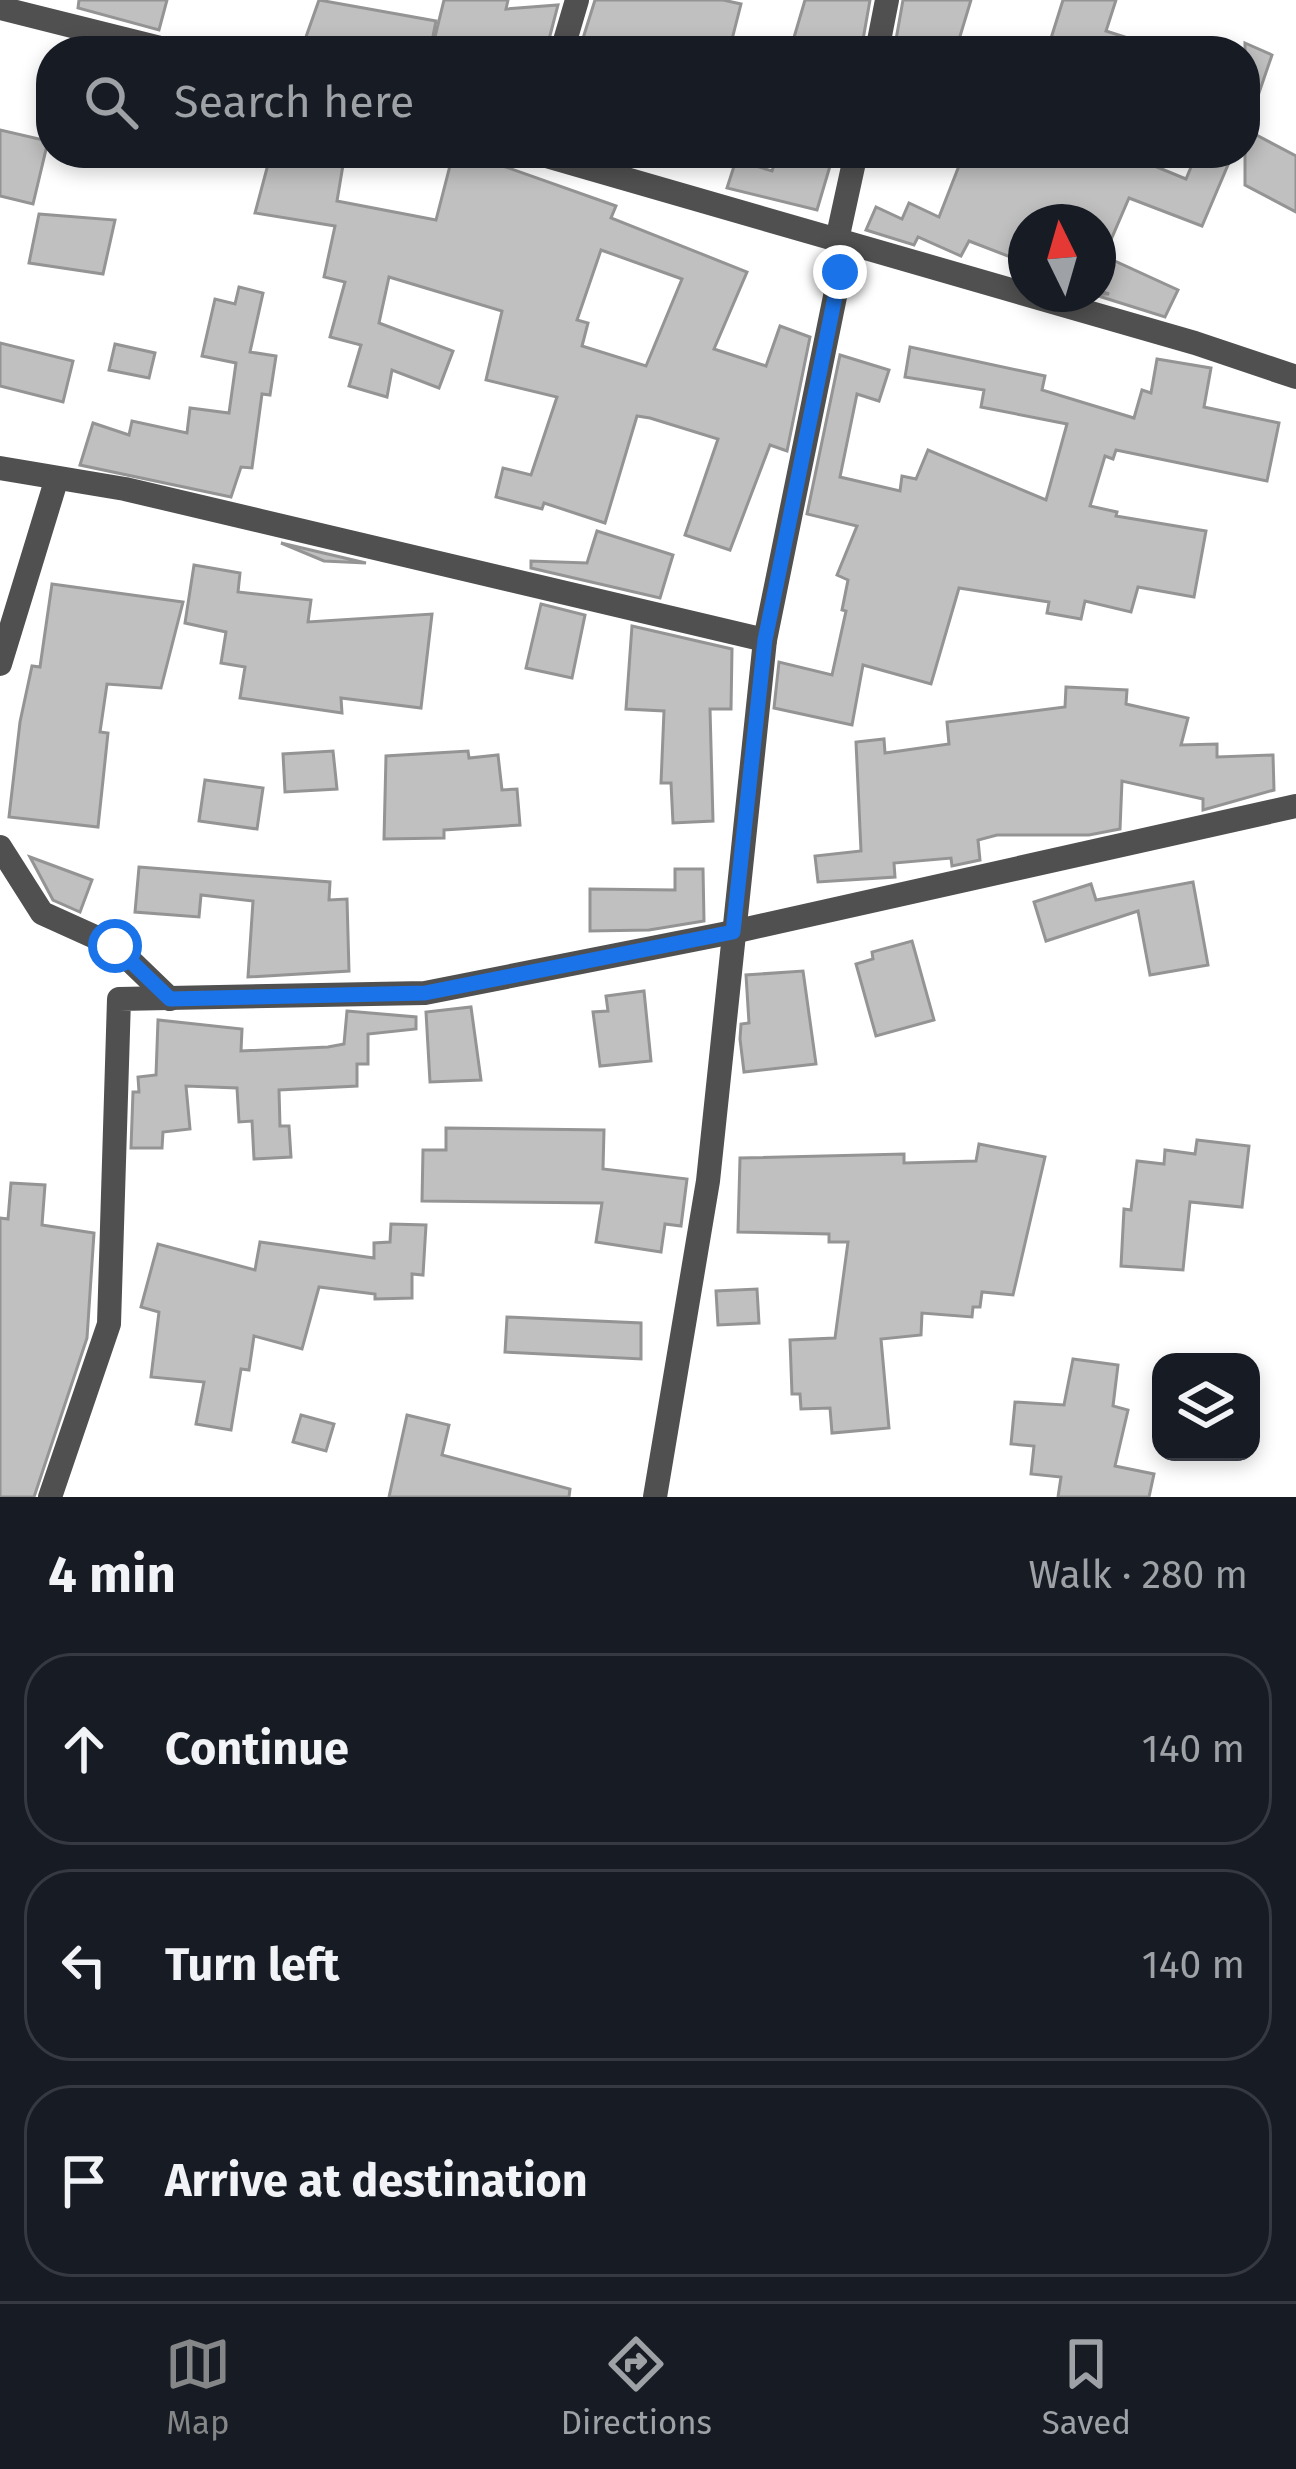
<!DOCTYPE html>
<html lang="en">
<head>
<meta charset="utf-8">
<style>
	:root { --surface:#171b24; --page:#242831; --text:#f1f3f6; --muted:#9ea1a6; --line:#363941; --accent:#858687 }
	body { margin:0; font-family:"Fira Sans",sans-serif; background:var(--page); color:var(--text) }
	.controls { position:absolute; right:36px; bottom:36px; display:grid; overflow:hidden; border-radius:24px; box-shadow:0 6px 18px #0003 }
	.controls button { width:108px; height:108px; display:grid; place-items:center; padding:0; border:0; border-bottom:3px solid var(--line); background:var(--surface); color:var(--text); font:60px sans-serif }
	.compass { position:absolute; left:1008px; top:204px; width:108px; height:108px; border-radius:50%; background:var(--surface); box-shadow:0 6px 18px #0003; rotate:355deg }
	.stop { position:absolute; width:36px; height:36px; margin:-27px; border:9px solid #1a73e8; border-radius:50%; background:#fff }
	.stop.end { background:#1a73e8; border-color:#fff; box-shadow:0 3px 12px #0008 }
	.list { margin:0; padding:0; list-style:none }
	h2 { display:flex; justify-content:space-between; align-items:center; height:156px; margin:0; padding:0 48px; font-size:51px }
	h2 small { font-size:39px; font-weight:400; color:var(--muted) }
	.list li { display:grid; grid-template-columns:78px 1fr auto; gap:36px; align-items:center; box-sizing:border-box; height:192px; margin:0 24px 24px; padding:0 24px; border:3px solid var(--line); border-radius:48px }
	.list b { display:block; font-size:45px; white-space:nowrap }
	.list em { font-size:39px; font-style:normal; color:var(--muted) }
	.icon { flex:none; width:66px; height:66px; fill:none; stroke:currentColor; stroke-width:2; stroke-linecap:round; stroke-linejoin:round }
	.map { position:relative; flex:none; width:1296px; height:1497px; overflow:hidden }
	.search { position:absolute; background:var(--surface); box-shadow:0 6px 18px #0003; left:36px; right:36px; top:36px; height:132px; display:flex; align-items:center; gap:30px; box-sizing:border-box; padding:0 42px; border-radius:48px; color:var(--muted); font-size:45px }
	.sheet { height:804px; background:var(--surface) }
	nav { display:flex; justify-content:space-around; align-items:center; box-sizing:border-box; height:168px; border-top:3px solid var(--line); background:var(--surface); font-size:33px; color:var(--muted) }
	nav a { display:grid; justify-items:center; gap:6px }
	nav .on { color:var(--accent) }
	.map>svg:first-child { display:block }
	.building { fill:#c0c0c0; stroke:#949494; stroke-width:3; fill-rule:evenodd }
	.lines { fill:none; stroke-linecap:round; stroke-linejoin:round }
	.minor { stroke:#505050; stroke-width:24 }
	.tertiary { stroke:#505050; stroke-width:24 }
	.route { stroke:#1a73e8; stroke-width:15 }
</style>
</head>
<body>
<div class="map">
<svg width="1296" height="1497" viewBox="0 0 1296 1497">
	<rect width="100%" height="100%" fill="#fff"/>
	<g class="building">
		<path d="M79 0H167L159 30 78 8Z"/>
		<path d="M319 0 436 21 430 51H301Z"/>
		<path d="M444 0H508L506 9 558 5 546 51H476L434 41Z"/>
		<path d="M595 0H723L741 4 729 51H579Z"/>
		<path d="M805 0H870L861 51H790Z"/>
		<path d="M903 0H971L958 43 940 38 936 51H894Z"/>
		<path d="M1063 0H1116L1106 31 1153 46 1152 51H1047Z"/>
		<path d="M1245 43 1272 55 1249 122 1245 121Z"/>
		<path d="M1245 129 1296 156V212L1245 185Z"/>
		<path d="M0 130 48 141 33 204 0 196Z"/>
		<path d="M271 153H345L337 201 436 220 453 154 503 166 616 206 611 218 747 272 714 349 766 366 780 326 810 337 787 451 770 445 730 550 685 535 718 439 650 418 637 416 605 523 544 503 542 509 496 497 503 468 531 475 557 397 486 380 502 311 389 277 379 323 453 351 439 388 392 370 387 397 349 386 361 345 330 337 345 282 324 277 335 226 255 213ZM601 250 682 279 646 366 582 346 588 323 577 320Z"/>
		<path d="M778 153 830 166 817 210 727 188 736 160 772 171Z"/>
		<path d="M964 153H1123L1186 179 1197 153H1233L1202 226 1129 198 1104 256 1178 290 1165 317 1092 294H1109L1098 290V222H1026V263L969 241 961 256 918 237 914 245 866 230 876 207 902 219 909 203 939 217Z"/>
		<path d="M39 214 115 220 103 274 29 263Z"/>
		<path d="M239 287 263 293 250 352 276 356 270 395 262 394 252 468 241 467 231 497 80 465 93 423 129 435 132 421 187 433 190 408 229 413 236 363 202 356 215 299 235 304Z"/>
		<path d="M0 343 73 361 63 402 0 386Z"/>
		<path d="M115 344 155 353 149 378 109 370Z"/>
		<path d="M910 347 1045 376 1042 390 1134 418 1142 390 1151 393 1157 359 1211 368 1204 407 1279 423 1267 481 1116 450 1113 459 1105 456 1090 506 1117 512 1116 516 1206 531 1194 597 1138 587 1131 612 1085 601 1081 619 1047 613 1049 602 959 588 931 684 863 665 852 725 774 708 779 662 832 675 846 611 842 610 848 580 837 575 857 526 807 514 840 355 889 370 879 401 857 394 840 477 900 491 902 476 916 479 928 450 1046 500 1067 424 981 407 984 390 905 377Z"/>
		<path d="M597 531 673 555 660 598 531 568V561L587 563Z"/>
		<path d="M281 543 366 563 324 561Z"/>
		<path d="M194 565 240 573 238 592 311 600 308 622 432 614 421 708 341 698 342 713 240 698 245 667 221 663 226 632 185 623Z"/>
		<path d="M52 584 183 602 161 688 107 684 100 732 108 733 98 827 9 817 20 722 32 666 40 667Z"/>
		<path d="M541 604 585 615 572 678 526 668Z"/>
		<path d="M632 626 732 649 731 709H710L713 821 673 823 671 783H661L664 711 626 709Z"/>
		<path d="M1066 687 1127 690 1126 704 1188 718 1181 745 1217 744V757L1273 755 1274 790 1203 810V799L1122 781 1120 829 1089 835H997L978 840 980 860 952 866 951 858 894 863 895 877 818 882 815 856 861 851 856 742 884 739 885 753 949 744 947 722 1065 707Z"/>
		<path d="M333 751 337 789 285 792 283 754Z"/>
		<path d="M468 751 469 758 498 755 502 790 517 789 520 825 444 830V838L384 839 386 756Z"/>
		<path d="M205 780 263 788 257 829 199 821Z"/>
		<path d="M30 857 92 880 80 912 53 900Z"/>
		<path d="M139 867 330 882 329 900 347 899 349 971 248 977 253 901 201 895 199 917 135 912Z"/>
		<path d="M675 869H703L704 921 649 930 590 931V889L675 890Z"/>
		<path d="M1193 882 1208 965 1150 975 1138 911 1046 941 1034 902 1091 884 1096 900Z"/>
		<path d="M912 941 934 1020 876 1036 856 964 873 959 872 952Z"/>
		<path d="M803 971 816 1064 744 1072 740 1039 741 1024 749 1023 746 975Z"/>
		<path d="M644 991 651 1061 600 1066 593 1012 608 1011 606 996Z"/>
		<path d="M471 1007 481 1080 430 1082 426 1012Z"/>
		<path d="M347 1011 416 1017V1029L368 1034V1064H357V1086L279 1090 280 1126H289L291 1157 254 1159 252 1121 239 1122 237 1088 186 1086 190 1129 163 1132 162 1148H131L133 1092H139L138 1077 156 1075 158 1020 242 1029 241 1051 328 1047 344 1044Z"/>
		<path d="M446 1128 604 1130 603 1169 687 1179 681 1226 665 1224 661 1252 596 1242 602 1203 422 1201 423 1150H446Z"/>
		<path d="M1197 1140 1249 1146 1242 1207 1190 1202 1183 1270 1121 1266 1124 1209 1131 1210 1137 1161 1164 1164 1165 1150 1195 1154Z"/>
		<path d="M979 1144 1045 1157 1013 1295 982 1292 980 1307H973L972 1317 922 1313 921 1335 881 1339 889 1428 832 1433 830 1408 801 1409 800 1394H792L790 1340 835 1338 848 1242H829V1234L738 1232 740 1158 904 1154V1163L976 1161Z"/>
		<path d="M11 1183 45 1185 42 1225 94 1233 87 1338 34 1497H0V1218L8 1219Z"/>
		<path d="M391 1224 426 1225 423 1275 412 1274V1298L375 1299V1294L319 1287 302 1349 254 1336 249 1370 241 1369 231 1430 196 1424 204 1382 151 1377 159 1312 141 1307 158 1244 255 1270 260 1242 374 1258V1243L390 1242Z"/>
		<path d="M757 1289 759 1323 718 1325 716 1291Z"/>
		<path d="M507 1317 641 1323V1359L505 1352Z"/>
		<path d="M1073 1359 1118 1365 1113 1406 1128 1410 1115 1466 1154 1474 1149 1497H1058L1061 1477 1031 1474 1034 1446 1011 1444 1015 1402 1064 1405Z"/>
		<path d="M301 1415 334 1424 326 1451 293 1442Z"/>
		<path d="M407 1415 449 1425 442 1455 570 1489 569 1497H389Z"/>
	</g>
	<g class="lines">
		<g class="minor">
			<path d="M562 51 577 0"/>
			<path d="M877 51 887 0"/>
			<path d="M0 468 125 489 765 640"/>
			<path d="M0 664 56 481"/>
			<path d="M0 847 42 913 115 946 170 999"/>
			<path d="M50 1497 109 1324 119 999 425 993 733 932 1296 806"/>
			<path d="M655 1497 708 1181 765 640 840 272 837 240 856 153"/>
		</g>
		<g class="tertiary">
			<path d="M0 8 172 51"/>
			<path d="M536 153 1195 343 1296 377"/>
		</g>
	</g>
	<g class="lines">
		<path class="route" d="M115 946 170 999 425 993 733 932 765 640 840 272"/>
	</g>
</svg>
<div class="controls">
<button><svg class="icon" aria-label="layers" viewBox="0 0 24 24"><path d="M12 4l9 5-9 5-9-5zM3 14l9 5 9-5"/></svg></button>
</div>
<svg class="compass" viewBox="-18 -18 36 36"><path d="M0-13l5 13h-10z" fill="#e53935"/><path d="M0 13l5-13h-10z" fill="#9ea1a6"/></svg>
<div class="stop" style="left:115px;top:946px"></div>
<div class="stop end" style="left:840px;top:272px"></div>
<div class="search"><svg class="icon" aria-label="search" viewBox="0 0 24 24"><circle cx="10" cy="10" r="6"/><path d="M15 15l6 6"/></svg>Search here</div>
</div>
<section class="sheet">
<h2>4 min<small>Walk · 280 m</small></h2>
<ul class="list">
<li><svg class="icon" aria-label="ahead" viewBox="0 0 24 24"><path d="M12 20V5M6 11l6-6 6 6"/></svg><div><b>Continue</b></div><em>140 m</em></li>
<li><svg class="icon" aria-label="left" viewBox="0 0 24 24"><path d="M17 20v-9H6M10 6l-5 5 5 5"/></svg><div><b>Turn left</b></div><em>140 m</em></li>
<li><svg class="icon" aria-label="arrive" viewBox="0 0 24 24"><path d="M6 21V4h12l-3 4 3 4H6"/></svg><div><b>Arrive at destination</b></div></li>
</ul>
</section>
<nav>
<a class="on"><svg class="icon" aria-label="map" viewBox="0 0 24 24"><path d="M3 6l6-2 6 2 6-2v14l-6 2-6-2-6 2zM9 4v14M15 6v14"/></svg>Map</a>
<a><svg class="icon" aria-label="directions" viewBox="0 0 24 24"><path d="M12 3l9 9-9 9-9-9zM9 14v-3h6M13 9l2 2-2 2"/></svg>Directions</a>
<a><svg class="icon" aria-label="saved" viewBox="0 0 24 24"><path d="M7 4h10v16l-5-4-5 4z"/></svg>Saved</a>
</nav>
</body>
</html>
